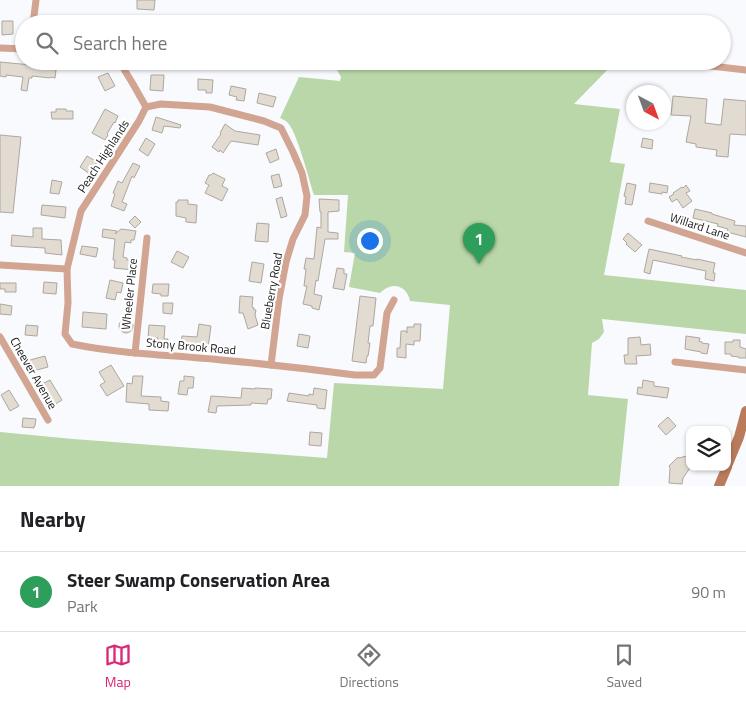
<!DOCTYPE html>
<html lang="en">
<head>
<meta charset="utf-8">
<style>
	:root { --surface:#fff; --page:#f6f6f6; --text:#202124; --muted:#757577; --line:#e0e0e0; --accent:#db2777 }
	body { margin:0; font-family:"Titillium Web",sans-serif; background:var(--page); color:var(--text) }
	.controls { position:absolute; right:15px; bottom:15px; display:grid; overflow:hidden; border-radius:10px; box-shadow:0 1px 4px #0004 }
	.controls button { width:45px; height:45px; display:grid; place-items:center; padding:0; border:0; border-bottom:1px solid var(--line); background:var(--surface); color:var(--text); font:25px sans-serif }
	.compass { position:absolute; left:626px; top:85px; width:45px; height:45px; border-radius:50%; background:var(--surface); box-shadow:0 1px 4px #0004; rotate:139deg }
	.you { position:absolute; left:369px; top:240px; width:18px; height:18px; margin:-12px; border:4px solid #fff; border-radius:50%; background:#1a73e8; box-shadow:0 0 0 8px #1a73e833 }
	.badge { display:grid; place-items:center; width:32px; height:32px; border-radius:50%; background:var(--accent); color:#fff; font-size:16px; font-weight:700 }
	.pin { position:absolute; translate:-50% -41px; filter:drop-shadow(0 1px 2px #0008) }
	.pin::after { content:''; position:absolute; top:26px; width:18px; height:15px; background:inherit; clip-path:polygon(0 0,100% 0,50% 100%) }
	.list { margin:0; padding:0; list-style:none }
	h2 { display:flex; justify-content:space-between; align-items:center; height:65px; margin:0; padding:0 20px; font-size:21px }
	h2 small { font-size:16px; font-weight:400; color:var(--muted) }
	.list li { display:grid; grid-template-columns:32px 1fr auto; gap:15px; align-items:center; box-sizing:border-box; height:80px; padding:0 20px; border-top:1px solid var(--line) }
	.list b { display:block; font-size:19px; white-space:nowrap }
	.list p { margin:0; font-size:16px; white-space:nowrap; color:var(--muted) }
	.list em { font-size:16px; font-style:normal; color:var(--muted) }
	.icon { flex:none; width:28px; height:28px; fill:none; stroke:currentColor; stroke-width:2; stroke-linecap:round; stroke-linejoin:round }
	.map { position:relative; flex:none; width:746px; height:486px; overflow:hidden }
	.search { position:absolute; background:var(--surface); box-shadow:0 1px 4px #0004; left:15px; right:15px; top:15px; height:55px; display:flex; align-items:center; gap:12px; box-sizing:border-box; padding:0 18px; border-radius:28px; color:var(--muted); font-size:19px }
	.sheet { height:145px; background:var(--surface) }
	nav { display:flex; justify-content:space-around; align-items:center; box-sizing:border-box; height:70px; border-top:1px solid var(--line); background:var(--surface); font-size:14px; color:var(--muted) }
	nav a { display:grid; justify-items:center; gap:2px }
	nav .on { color:var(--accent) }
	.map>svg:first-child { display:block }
	.green { fill:#b9d7a8 }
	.building { fill:#e1dbd2; stroke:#ada79e }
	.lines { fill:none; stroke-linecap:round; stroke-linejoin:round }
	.street { stroke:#d1a591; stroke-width:7 }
	.secondary { stroke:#ba7b5d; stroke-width:10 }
	.labels { text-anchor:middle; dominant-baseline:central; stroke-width:4.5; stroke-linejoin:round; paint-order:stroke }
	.street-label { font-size:12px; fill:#19191d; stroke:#fff }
</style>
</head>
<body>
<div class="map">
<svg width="746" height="486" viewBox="0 0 746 486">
	<rect width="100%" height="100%" fill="#f9fafe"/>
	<g class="green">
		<path d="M330 15 341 17 355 24H315V22L322 16Z"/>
		<path d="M332 61H604L615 62 574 104 620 109 610 162 625 164 604 275 746 290V334L602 319 604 332 599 339 592 343 588 395 628 399 619 486H0V432L73 439 327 458 334 383 443 389 450 305 410 301C407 285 391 281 380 293L349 287 355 253 344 252 348 195H314C309 180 297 131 287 122 285 120 282 119 280 118L299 77 340 81 341 77Z"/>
	</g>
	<g class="building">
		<path d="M137 0H155L154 10 137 9Z"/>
		<path d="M45 17 69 19 68 24H44Z"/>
		<path d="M2 21H13V34L2 35Z"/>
		<path d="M0 62 52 67V69L56 70 55 78 51 77 50 78 32 76V78H29L27 91 21 90 23 77 6 75V77L0 76Z"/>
		<path d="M108 73 115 86 105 91 98 77Z"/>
		<path d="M151 75H164L163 91 150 90Z"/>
		<path d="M198 79 213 80 212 93H206V90H198Z"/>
		<path d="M231 86 246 89 244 101 236 100 237 97 229 95Z"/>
		<path d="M259 93 276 97 273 107 257 103Z"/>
		<path d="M673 96 707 99 705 123 721 125 724 99 746 101V135L730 134 728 157 716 156 717 150 696 147V144L686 142 691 116 671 115Z"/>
		<path d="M56 109H66V111H73V119H52L51 112H56Z"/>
		<path d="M105 109 118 116 115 123 114 122 107 134 108 135 105 140 92 133Z"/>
		<path d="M156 117 181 125 180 128 164 126 162 133 152 130Z"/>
		<path d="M225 124 235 131 260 135 258 145 231 141 223 153 220 150 219 152 212 147 221 134 220 133Z"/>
		<path d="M0 135 21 137 13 213 0 212Z"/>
		<path d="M146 138 155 144 148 156 139 150Z"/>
		<path d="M643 138 653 140 652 149 641 147Z"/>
		<path d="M276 149 279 159 270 163 266 153Z"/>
		<path d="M87 156 97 162 90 174 80 167Z"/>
		<path d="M133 163 140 166 134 178 132 176 122 202 127 204 124 211 111 206 115 194 113 193 118 181 122 183Z"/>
		<path d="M213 173 225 179 222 186 228 189 222 201 205 193 209 185 205 183 209 175H211Z"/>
		<path d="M279 174 282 186 274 188 271 176Z"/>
		<path d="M52 180 62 182 59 194 50 193Z"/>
		<path d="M627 183 636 185 632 205 625 204 626 197 624 196Z"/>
		<path d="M650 183 668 186 667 193 662 192V194L649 192Z"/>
		<path d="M686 185 690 191 686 193 692 201 683 208 677 199 672 202 669 197 674 194 673 193 682 187 683 188Z"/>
		<path d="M282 197 287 216 281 218 276 199Z"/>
		<path d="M319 199 339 200V211L328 212V232L338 233V239H325L318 281 316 280 314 294 322 296 319 310 312 308V306L303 304 307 286H304L306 269H304L306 258 314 259 317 227 321 228V212H320Z"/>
		<path d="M178 200H188V204L197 205 196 223 186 222V218L176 216V202H178Z"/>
		<path d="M42 205 66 207 65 218 41 215Z"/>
		<path d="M695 209 712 213V214L735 221 734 225 746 226V237L727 232 728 229 717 226 718 224 693 218Z"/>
		<path d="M135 216 141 222 135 228 129 222Z"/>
		<path d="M257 223 269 224 268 242 255 241Z"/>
		<path d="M33 228H42V239L61 240 62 255 45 253V248L11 246 12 235 33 237Z"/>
		<path d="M103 229 117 231 115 234 121 229 136 231 134 240H131V243L125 242 123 257 127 258V260L134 261 133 270 114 268 115 260H113L115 239 102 237Z"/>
		<path d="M628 233 642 245 635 252 626 244 627 243 623 239Z"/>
		<path d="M82 246 98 248 96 257 80 254Z"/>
		<path d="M649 249 682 256 681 257 697 260V259L715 263 713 273H715L714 281 705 279 706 271 653 260 650 274 644 272Z"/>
		<path d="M177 251 189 257 183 268 171 262Z"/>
		<path d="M252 262 264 264 261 283 249 281Z"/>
		<path d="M337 268 344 269V274H347L344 290 333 288Z"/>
		<path d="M110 280 123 283 121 293 117 292 115 300 106 298Z"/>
		<path d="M44 282 57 283 56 294 43 293Z"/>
		<path d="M0 283H16V292H5V289H0Z"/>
		<path d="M153 284H169L168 296H161V294L152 293Z"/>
		<path d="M240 296 253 297 252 307 254 308V310H256L255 315 258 325 248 329 243 313H239Z"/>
		<path d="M360 296 376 298 373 326H370L368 343H370L368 356H367L366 363 352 361Z"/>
		<path d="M163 303H173L172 314 163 313Z"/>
		<path d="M0 304 12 306 11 315 0 314Z"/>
		<path d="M83 312 107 314 106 329 82 327Z"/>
		<circle cx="126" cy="326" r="7"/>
		<path d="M199 324 211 326 208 348 196 346V344L181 343 182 336 197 337Z"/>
		<path d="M414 324H421L420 341H414V345L406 344V358L397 357V348H400L401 331H406L407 333V327H414Z"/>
		<path d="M26 325 38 326 37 336 25 335Z"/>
		<path d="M149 325 165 326 164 339H168L167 347H157L158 338H148Z"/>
		<path d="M299 334 310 336 308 348 297 346Z"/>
		<path d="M686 336 700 338 699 341 702 342V343L709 344 707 354 701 353V352L685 349Z"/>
		<path d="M640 337 641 345 650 344 651 355 636 356 637 364H625L624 355H628V338Z"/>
		<path d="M733 340H740V347L746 349V358H739V357L731 356V354H725V342H733Z"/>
		<path d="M45 356 48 367 33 371 30 360Z"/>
		<path d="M111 365 124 386 107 396 100 385 105 382 99 372Z"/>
		<path d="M133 376H143L141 396 161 397V401L169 402 168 411 149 410V404L126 402 127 383 132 384Z"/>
		<path d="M184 376 194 377 193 388H188L187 395 178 394 180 381H184Z"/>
		<path d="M50 380 62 400 54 405 42 384Z"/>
		<path d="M643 380 654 382V386L669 388 667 398 637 394 638 387 642 388Z"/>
		<path d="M242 388 255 389V388L272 389 271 399H268L267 404 251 403V405L217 406 216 413 208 412 211 396 241 398Z"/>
		<path d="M314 388 327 390 325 409 317 408V405L287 401 289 393 309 396V394L313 395Z"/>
		<path d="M9 390 19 406 10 411 1 395Z"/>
		<path d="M668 417 676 426 666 435 658 426Z"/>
		<path d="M23 418 36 419 35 426H34V428L22 427Z"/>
		<path d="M310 432 322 433 321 446 309 445Z"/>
		<path d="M690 455V468L683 478 682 484 669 483 670 468 669 466 678 457 679 458Z"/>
	</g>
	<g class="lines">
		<g class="street">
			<path d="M33 24 36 0"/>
			<path d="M0 48 24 49"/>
			<path d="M702 65 746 70"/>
			<path d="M146 107 161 104 210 107 264 121 281 128 293 152 302 173 307 196 305 215 293 239 286 262 279 299 271 365"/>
			<path d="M648 221 746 253"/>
			<path d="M0 265 67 269 68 303 65 334 72 344C121 354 172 355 221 360 266 364 311 369 355 375H374L380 368 387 313 394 300"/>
			<path d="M67 269 81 211 139 121 146 107 133 84 119 61"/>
			<path d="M0 337 48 420"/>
			<path d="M135 353 147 238"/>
			<path d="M675 362 746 370"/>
		</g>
		<g class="secondary">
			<path d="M727 466 739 437 746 411"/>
			<path d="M719 486 727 467"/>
		</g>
	</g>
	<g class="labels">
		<g class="street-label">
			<text transform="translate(103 156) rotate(-57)">Peach Highlands</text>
			<text transform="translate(700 226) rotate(18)">Willard Lane</text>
			<text transform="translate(271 291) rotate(-80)">Blueberry Road</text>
			<text transform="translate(129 294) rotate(-84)">Wheeler Place</text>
			<text transform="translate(191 346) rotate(5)">Stony Brook Road</text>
			<text transform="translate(34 373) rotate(60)">Cheever Avenue</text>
		</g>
	</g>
</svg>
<div class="controls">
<button><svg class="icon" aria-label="layers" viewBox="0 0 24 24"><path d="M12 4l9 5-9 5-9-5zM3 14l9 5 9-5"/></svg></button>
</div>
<svg class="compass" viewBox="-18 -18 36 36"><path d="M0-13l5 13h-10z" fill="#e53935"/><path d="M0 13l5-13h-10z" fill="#757577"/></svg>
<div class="you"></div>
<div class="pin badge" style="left:479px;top:264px;background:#2e9e5b">1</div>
<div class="search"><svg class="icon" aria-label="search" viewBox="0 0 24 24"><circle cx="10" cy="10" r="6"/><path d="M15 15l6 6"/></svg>Search here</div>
</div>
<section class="sheet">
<h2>Nearby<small></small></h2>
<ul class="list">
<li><span class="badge" style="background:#2e9e5b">1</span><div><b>Steer Swamp Conservation Area</b><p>Park</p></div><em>90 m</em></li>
</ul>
</section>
<nav>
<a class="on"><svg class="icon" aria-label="map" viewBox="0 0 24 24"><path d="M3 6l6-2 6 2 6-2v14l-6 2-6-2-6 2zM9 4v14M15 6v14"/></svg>Map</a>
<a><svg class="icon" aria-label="directions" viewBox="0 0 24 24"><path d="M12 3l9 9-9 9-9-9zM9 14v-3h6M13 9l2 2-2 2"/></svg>Directions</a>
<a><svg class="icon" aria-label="saved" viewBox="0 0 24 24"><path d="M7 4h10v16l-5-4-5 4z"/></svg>Saved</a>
</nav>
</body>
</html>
